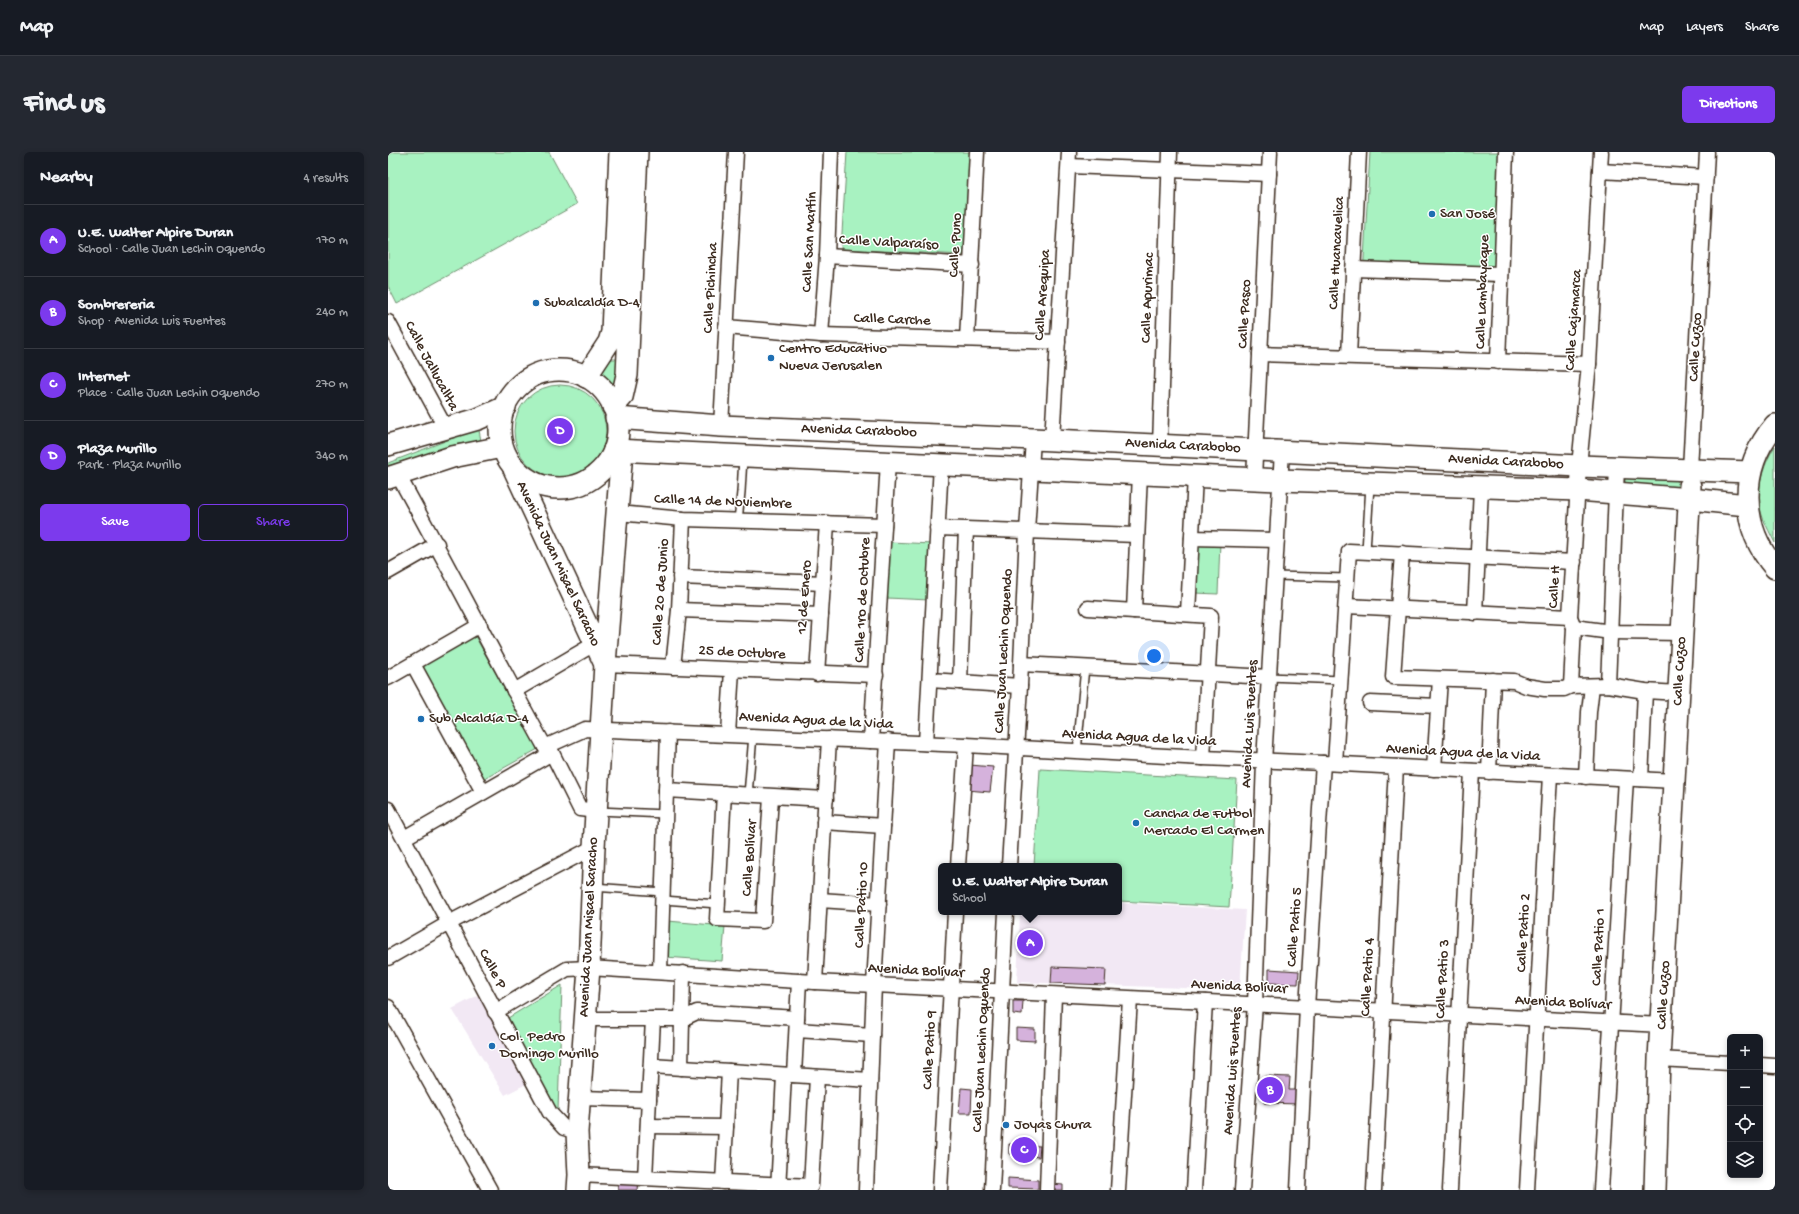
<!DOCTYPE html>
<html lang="en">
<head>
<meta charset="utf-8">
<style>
	:root { --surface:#171b24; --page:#242831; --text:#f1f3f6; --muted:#9ea1a6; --line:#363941; --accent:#7c3aed }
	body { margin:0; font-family:"Gochi Hand",sans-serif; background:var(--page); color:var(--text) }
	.controls { position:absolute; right:12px; bottom:12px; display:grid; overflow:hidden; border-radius:6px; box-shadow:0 2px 6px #0003 }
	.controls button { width:36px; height:36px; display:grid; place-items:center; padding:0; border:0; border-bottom:1px solid var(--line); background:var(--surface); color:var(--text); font:20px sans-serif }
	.you { position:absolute; left:766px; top:504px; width:14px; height:14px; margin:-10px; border:3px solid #fff; border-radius:50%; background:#1a73e8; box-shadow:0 0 0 6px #1a73e833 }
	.badge { display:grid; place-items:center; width:26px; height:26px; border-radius:50%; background:var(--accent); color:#fff; font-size:13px; font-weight:700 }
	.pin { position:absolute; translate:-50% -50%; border:2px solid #fff; box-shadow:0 1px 4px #0006 }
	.popup { position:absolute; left:550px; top:711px; width:184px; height:52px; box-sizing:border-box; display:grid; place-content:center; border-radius:6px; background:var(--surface); filter:drop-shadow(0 1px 3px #0005); font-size:13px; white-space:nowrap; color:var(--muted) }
	.popup b { font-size:15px; color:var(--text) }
	.popup::after { content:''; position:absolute; left:50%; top:100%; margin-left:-8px; border:8px solid transparent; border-top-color:var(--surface) }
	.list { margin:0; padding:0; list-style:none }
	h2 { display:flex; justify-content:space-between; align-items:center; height:52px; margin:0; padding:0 16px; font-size:17px }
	h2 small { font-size:13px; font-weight:400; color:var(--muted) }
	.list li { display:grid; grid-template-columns:26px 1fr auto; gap:12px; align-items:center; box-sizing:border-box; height:72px; padding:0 16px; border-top:1px solid var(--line) }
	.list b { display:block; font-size:15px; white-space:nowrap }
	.list p { margin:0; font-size:13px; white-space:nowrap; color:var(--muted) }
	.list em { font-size:13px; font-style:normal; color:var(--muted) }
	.actions { display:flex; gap:8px; padding:12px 16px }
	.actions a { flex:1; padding:9px 0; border:1px solid var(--accent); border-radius:6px; text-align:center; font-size:14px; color:var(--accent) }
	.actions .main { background:var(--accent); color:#fff }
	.icon { flex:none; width:22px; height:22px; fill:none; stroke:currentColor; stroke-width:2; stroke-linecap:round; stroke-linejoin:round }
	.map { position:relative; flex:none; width:1387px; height:1038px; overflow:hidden; border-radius:6px }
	header { display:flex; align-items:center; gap:24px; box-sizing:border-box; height:56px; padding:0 20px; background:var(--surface); border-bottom:1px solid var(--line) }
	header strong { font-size:19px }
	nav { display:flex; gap:22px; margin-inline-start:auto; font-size:14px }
	.intro { display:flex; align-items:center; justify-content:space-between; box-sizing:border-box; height:96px; padding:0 24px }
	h1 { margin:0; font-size:28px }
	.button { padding:10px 18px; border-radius:6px; background:var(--accent); color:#fff; font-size:14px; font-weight:700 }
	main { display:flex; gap:24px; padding:0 24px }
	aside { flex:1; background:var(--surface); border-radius:6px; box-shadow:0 2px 6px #0003 }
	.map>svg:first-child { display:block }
	.built { fill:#f2e8f4 }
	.green { fill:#a8f2c1; stroke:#728e70 }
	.building { fill:#d5b2dc; stroke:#3b2a1e }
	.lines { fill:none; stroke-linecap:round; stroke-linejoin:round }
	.lane-casing { stroke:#3b2a1e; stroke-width:10 }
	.street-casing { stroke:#3b2a1e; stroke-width:17 }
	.secondary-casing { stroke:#3b2a1e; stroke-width:24 }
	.lane { stroke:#fff; stroke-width:7 }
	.street { stroke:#fff; stroke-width:14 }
	.secondary { stroke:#fff; stroke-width:21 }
	.poi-dot { fill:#1f6fb2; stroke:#fff; stroke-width:1.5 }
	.labels { text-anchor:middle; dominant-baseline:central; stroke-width:3; stroke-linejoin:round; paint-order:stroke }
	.poi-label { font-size:15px; fill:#3b2a1e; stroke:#fff; text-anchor:start }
	.street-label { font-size:15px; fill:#3b2a1e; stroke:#fff }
</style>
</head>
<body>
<header>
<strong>Map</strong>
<nav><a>Map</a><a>Layers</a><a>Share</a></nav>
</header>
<div class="intro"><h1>Find us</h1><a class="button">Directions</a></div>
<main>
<aside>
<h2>Nearby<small>4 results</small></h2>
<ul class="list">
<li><span class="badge">A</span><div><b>U.E. Walter Alpire Duran</b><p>School · Calle Juan Lechin Oquendo</p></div><em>170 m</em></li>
<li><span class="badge">B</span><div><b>Sombrereria</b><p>Shop · Avenida Luis Fuentes</p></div><em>240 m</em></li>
<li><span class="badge">C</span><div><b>Internet</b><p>Place · Calle Juan Lechin Oquendo</p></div><em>270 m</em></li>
<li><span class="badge">D</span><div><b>Plaza Murillo</b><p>Park · Plaza Murillo</p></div><em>340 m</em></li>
</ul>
<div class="actions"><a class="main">Save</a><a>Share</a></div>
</aside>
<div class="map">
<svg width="1387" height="1038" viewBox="0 0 1387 1038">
	<rect width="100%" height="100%" fill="#fff"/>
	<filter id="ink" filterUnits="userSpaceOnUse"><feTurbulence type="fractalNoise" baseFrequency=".025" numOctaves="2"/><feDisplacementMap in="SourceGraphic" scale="8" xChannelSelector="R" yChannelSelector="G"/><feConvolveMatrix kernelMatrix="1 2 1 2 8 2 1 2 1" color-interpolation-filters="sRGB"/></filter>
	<g filter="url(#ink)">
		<g class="built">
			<path d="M731 751 857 758 852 838 629 830 632 760H731Z"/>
			<path d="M94 841 142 930 117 943 64 857Z"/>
		</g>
		<g class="green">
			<path d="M6 0H161L189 52 9 152 0 134V3Z"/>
			<path d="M459 0H582L577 103 453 97Z"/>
			<path d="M982 0H1113L1106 130 975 124Z"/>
			<path d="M219 207H230L231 232 225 235 210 220Z"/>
			<circle cx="172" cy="279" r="46"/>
			<path d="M91 278 93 289 70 292 0 314V311L70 284Z"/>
			<path d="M1387 294V391C1383 383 1378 374 1375 366 1366 343 1374 314 1387 294Z"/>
			<path d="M1237 324 1290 326 1289 339 1237 337Z"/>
			<path d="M809 389 832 390 830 442 807 441Z"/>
			<path d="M502 390 544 392 541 448 499 446Z"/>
			<path d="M87 484 150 597 96 627 34 514Z"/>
			<path d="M652 617 849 628 841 755 731 749V714H646Z"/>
			<path d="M280 769 337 774 334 809 277 805Z"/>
			<path d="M174 833 170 959 115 869Z"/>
		</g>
		<g class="building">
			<path d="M582 613 605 615 602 640 579 638Z"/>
			<path d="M664 815 718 817 717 833 663 831Z"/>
			<path d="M881 817 911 819 910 832 881 831Z"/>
			<path d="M625 849H635L634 863 625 862Z"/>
			<path d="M628 876 647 877V889L628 888Z"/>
			<path d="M877 924 902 925 901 938H911V952L876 951Z"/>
			<path d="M573 936 584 937 583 961H571Z"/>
			<path d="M621 992 652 994 651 1005 621 1002Z"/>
			<path d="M620 1026 650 1028V1037L620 1036Z"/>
			<path d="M231 1027 251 1028 250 1038H230Z"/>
			<path d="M663 1032 675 1033V1038H662Z"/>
		</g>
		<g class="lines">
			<g class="lane-casing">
				<g id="lane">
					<path d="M350 369 353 340 355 306"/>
					<path d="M978 399 982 333"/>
					<path d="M887 424 959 426"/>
					<path d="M881 525 953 528"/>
					<path d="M689 600 697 515"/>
					<path d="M360 643 365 583"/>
					<path d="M210 659 277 662"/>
					<path d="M205 735 275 740"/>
					<path d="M275 748 330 752"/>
				</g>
			</g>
			<g class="street-casing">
				<g id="street">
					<path d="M681 14 881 22"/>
					<path d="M1212 19 1318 25"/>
					<path d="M439 104 584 113"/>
					<path d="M965 117 1113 122"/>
					<path d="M0 170 57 275"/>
					<path d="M338 175 433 183 670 190"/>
					<path d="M433 183 439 104 443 0"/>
					<path d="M579 187 589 0"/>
					<path d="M872 202 1201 212"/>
					<path d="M961 204 971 0"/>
					<path d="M1110 210 1118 0"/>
					<path d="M333 274 348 0"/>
					<path d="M664 288 681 0"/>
					<path d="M772 293 782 0"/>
					<path d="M1302 317 1319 0"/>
					<path d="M10 323C60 413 107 505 157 595L164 601 192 657 209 659"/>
					<path d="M866 326 882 0"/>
					<path d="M230 361 295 367 496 373"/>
					<path d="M549 376 749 383"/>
					<path d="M804 386 889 388"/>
					<path d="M1014 401 1005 525 1126 529 1138 534 1157 537H1176L1183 534 1220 533 1257 539 1291 541"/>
					<path d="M0 420 49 392"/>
					<path d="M292 425 436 431"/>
					<path d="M958 454 1182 465"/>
					<path d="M700 456 823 464 815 606"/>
					<path d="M291 458 433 463"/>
					<path d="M746 459 752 321"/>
					<path d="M800 461 807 324"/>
					<path d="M1087 461 1093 336"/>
					<path d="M1186 475 1223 480 1293 481"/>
					<path d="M25 512 95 640"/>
					<path d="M217 512 488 523"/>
					<path d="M633 512 881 525"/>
					<path d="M285 515 291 458 295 367"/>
					<path d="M429 522 439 371"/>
					<path d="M0 526 92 473"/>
					<path d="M542 528 632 534"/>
					<path d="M572 530 578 377"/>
					<path d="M1220 533 1229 315"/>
					<path d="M1183 534 1186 475 1182 465 1191 314 1201 212 1213 0"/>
					<path d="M126 539 208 491"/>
					<path d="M982 551 1050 554"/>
					<path d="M340 582 344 518"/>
					<path d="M483 589 500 310"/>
					<path d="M538 591 553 312"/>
					<path d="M157 595 197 577 578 593 815 606 935 611 1287 629"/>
					<path d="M947 611 961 399 1186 410"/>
					<path d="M1046 617 1052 527"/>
					<path d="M1101 620 1105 528"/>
					<path d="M1198 625 1201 560 1204 534"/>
					<path d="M1253 627 1257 539"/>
					<path d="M278 638 438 647"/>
					<path d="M336 641 329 767 375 769 383 645"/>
					<path d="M0 657 162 961 176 976 189 980"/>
					<path d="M436 670 495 674"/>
					<path d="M16 686 164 601"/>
					<path d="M570 714 578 593"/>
					<path d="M621 714 632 534 639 379 645 287"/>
					<path d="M432 748 491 752"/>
					<path d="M0 806 61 771 206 695"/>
					<path d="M272 819 280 580"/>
					<path d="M427 830 441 587"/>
					<path d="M0 855 102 1038"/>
					<path d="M107 860 179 817 201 816 427 830 1274 873"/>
					<path d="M196 867H294L309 860 409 866"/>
					<path d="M409 878 484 883"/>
					<path d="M1271 907 1342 911"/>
					<path d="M1372 913 1387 914"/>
					<path d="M263 914 482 928"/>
					<path d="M293 916 295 821"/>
					<path d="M406 923 411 829"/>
					<path d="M192 946 261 948"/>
					<path d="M260 974 338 975"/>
					<path d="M191 1023 423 1034 429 925"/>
					<path d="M257 1026 265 867"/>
					<path d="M335 1030 341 919"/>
					<path d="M390 1038 396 923"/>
					<path d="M478 1038 486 833 500 589"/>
					<path d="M552 1038 567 760"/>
					<path d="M604 1038 618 760"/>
					<path d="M659 1038 666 843"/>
					<path d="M730 1038 742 847"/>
					<path d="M806 1038 817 850"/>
					<path d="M854 1038 867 852 876 610 894 299"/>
					<path d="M910 1038 919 855 935 611"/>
					<path d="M986 1038 1008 615"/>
					<path d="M1062 1038 1084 619"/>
					<path d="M1139 1038 1162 623"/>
					<path d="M1213 1038 1238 627"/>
				</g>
			</g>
			<g class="secondary-casing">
				<g id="secondary">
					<circle cx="171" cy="277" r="59"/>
					<path d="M198 225 221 190 224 180 232 0"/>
					<path d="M225 255 234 245 239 223 249 0"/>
					<path d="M228 266 333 274 645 287 1191 314 1362 320"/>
					<path d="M1387 273C1351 315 1351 374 1387 416"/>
					<path d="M0 293 90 267 117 255"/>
					<path d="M226 298 892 328 1190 338 1302 347 1359 353"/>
					<path d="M126 317 216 510"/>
					<path d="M0 326 64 305 114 295"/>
					<path d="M190 1038 191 1023 189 980 201 816 206 695 217 512 234 299"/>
					<path d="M1267 1038 1271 907 1302 334"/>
				</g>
			</g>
			<use href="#lane" class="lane"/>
			<use href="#street" class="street"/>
			<use href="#secondary" class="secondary"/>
		</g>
	</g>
	<g class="poi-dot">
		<circle cx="1044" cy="62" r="4"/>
		<circle cx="148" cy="151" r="4"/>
		<circle cx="383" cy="206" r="4"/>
		<circle cx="33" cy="567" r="4"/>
		<circle cx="748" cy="671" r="4"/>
		<circle cx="104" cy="894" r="4"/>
		<circle cx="618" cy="973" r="4"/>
	</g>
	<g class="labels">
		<g class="poi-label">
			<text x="1052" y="62">San José</text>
			<text x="156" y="151">Subalcaldía D-4</text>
			<text x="391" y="197">Centro Educativo<tspan x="391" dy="17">Nueva Jerusalen</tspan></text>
			<text x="41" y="567">Sub Alcaldía D-4</text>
			<text x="756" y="662">Cancha de Futbol<tspan x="756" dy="17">Mercado El Carmen</tspan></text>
			<text x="112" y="885">Col. Pedro<tspan x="112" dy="17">Domingo Murillo</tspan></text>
			<text x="626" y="973">Joyas Chura</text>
		</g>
		<g class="street-label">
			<text transform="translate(422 90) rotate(-87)">Calle San Martín</text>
			<text transform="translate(501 91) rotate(3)">Calle Valparaíso</text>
			<text transform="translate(568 93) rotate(-87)">Calle Puno</text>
			<text transform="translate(949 101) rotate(-87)">Calle Huancavelica</text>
			<text transform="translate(323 136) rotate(-87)">Calle Pichincha</text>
			<text transform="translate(1095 140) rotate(-88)">Calle Lambayaque</text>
			<text transform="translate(655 143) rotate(-86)">Calle Arequipa</text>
			<text transform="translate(760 146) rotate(-88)">Calle Apurimac</text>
			<text transform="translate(857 162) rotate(-87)">Calle Pasco</text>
			<text transform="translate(504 168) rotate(2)">Calle Carche</text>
			<text transform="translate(1186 168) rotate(-86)">Calle Cajamarca</text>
			<text transform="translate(1308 195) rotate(-87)">Calle Cuzco</text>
			<text transform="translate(43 214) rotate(62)">Calle Jallucallta</text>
			<text transform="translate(471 279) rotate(2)">Avenida Carabobo</text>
			<text transform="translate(795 294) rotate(3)">Avenida Carabobo</text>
			<text transform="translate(1118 310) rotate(3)">Avenida Carabobo</text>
			<text transform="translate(335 350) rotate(2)">Calle 14 de Noviembre</text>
			<text transform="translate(170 412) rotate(65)">Avenida Juan Misael Saracho</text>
			<text transform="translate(1167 435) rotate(-87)">Calle H</text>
			<text transform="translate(273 440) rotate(-86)">Calle 20 de Junio</text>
			<text transform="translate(417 445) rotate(-86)">12 de Enero</text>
			<text transform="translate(475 448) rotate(-87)">Calle 1ro de Octubre</text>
			<text transform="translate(616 499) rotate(-87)">Calle Juan Lechin Oquendo</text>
			<text transform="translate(354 501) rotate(3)">25 de Octubre</text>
			<text transform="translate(1292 519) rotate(-87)">Calle Cuzco</text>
			<text transform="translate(428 569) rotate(3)">Avenida Agua de la Vida</text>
			<text transform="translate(862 572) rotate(-87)">Avenida Luis Fuentes</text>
			<text transform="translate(751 586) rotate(3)">Avenida Agua de la Vida</text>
			<text transform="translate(1075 601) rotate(3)">Avenida Agua de la Vida</text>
			<text transform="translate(362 706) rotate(-86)">Calle Bolívar</text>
			<text transform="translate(474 753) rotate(-87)">Calle Patio 10</text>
			<text transform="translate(201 775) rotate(-87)">Avenida Juan Misael Saracho</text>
			<text transform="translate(907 775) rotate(-86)">Calle Patio 5</text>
			<text transform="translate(1136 781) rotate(-87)">Calle Patio 2</text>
			<text transform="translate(1211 795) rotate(-87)">Calle Patio 1</text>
			<text transform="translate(104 817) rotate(62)">Calle P</text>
			<text transform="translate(528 819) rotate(3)">Avenida Bolívar</text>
			<text transform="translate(980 825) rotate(-87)">Calle Patio 4</text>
			<text transform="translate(1055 827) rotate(-87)">Calle Patio 3</text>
			<text transform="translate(851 835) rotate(3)">Avenida Bolívar</text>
			<text transform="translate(1276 843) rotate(-87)">Calle Cuzco</text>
			<text transform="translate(1175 851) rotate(3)">Avenida Bolívar</text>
			<text transform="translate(542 898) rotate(-87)">Calle Patio 9</text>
			<text transform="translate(594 898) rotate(-87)">Calle Juan Lechin Oquendo</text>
			<text transform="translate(845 919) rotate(-86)">Avenida Luis Fuentes</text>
		</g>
	</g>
</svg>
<div class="controls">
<button>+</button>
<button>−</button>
<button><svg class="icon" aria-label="locate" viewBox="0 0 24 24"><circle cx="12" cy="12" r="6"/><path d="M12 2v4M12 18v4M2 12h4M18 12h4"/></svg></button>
<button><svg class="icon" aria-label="layers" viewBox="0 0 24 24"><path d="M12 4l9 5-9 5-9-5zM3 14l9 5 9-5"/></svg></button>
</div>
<div class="you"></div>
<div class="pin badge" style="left:642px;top:791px">A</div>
<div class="popup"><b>U.E. Walter Alpire Duran</b>School</div>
<div class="pin badge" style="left:882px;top:938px">B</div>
<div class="pin badge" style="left:636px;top:998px">C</div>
<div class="pin badge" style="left:172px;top:279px">D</div>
</div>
</main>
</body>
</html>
